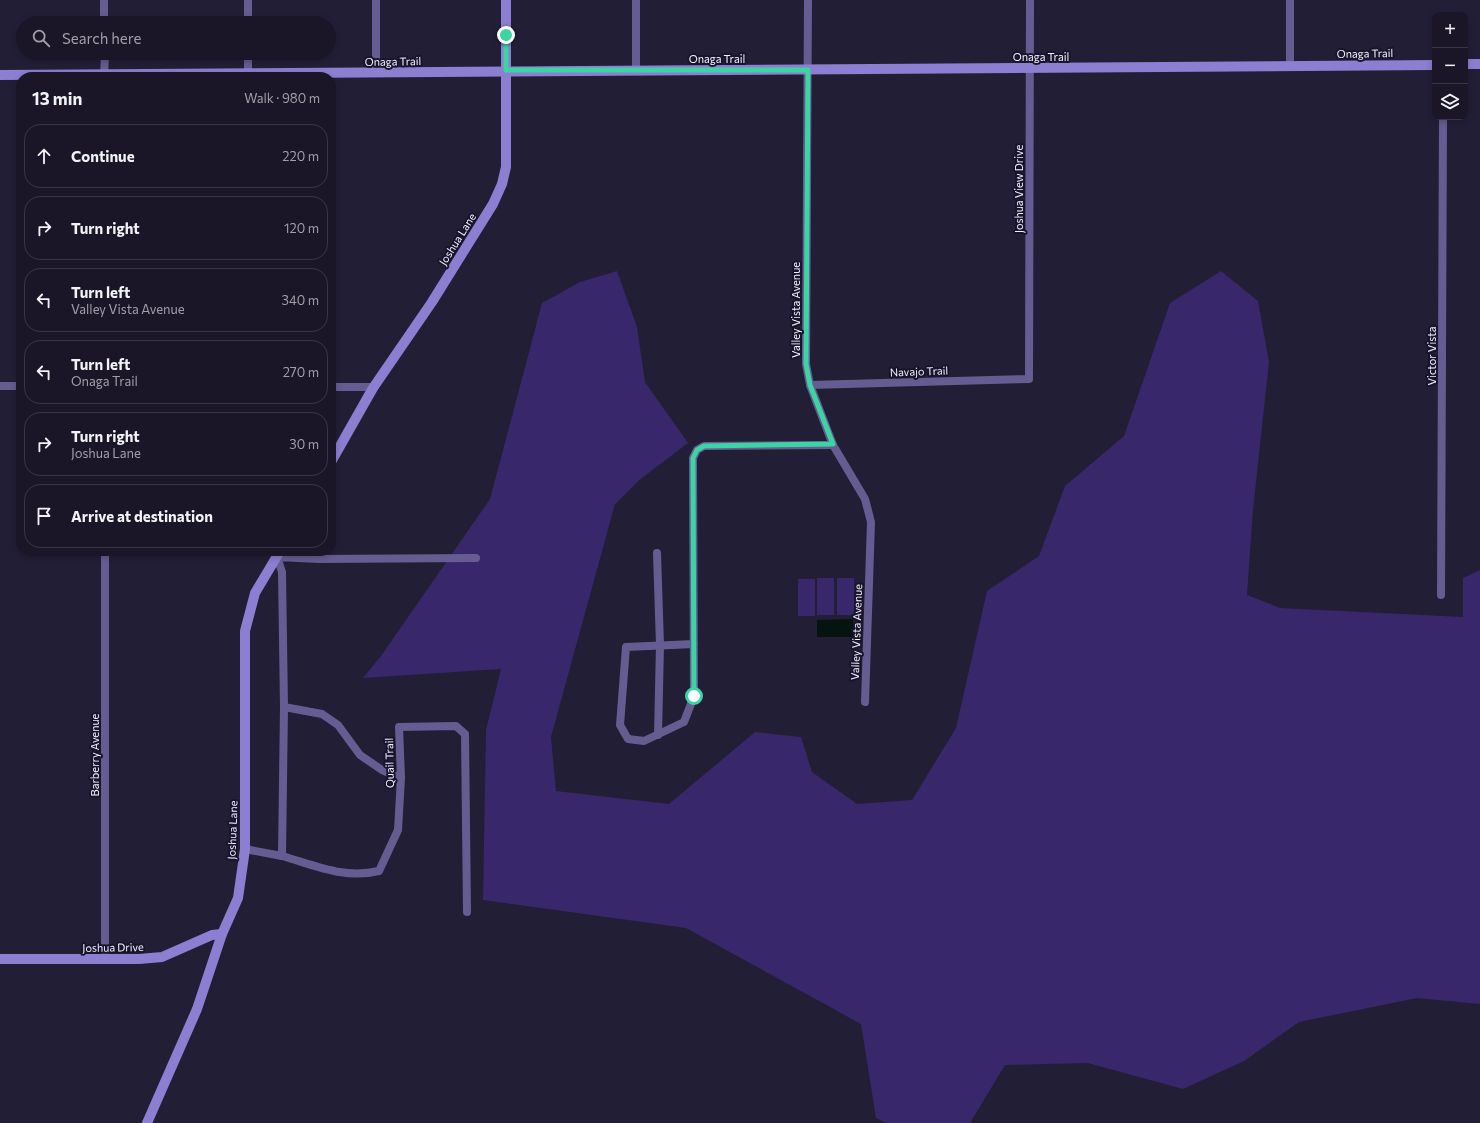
<!DOCTYPE html>
<html lang="en">
<head>
<meta charset="utf-8">
<style>
	:root { --surface:#1a1628; --page:#272334; --text:#f1f3f6; --muted:#9f9fa8; --line:#383545 }
	body { margin:0; font-family:Commissioner,sans-serif; background:var(--page); color:var(--text) }
	.controls { position:absolute; right:12px; top:12px; display:grid; overflow:hidden; border-radius:8px; box-shadow:0 2px 6px #0003 }
	.controls button { width:36px; height:36px; display:grid; place-items:center; padding:0; border:0; border-bottom:1px solid var(--line); background:var(--surface); color:var(--text); font:20px sans-serif }
	.stop { position:absolute; width:12px; height:12px; margin:-9px; border:3px solid #3dd4a3; border-radius:50%; background:#fff }
	.stop.end { background:#3dd4a3; border-color:#fff; box-shadow:0 1px 4px #0008 }
	.list { margin:0; padding:0; list-style:none }
	h2 { display:flex; justify-content:space-between; align-items:center; height:52px; margin:0; padding:0 16px; font-size:17px }
	h2 small { font-size:13px; font-weight:400; color:var(--muted) }
	.list li { display:grid; grid-template-columns:26px 1fr auto; gap:12px; align-items:center; box-sizing:border-box; height:64px; margin:0 8px 8px; padding:0 8px; border:1px solid var(--line); border-radius:16px }
	.list b { display:block; font-size:15px; white-space:nowrap }
	.list p { margin:0; font-size:13px; white-space:nowrap; color:var(--muted) }
	.list em { font-size:13px; font-style:normal; color:var(--muted) }
	.icon { flex:none; width:22px; height:22px; fill:none; stroke:currentColor; stroke-width:2; stroke-linecap:round; stroke-linejoin:round }
	.map { position:relative; flex:none; width:1480px; height:1123px; overflow:hidden }
	.search { position:absolute; background:var(--surface); box-shadow:0 2px 6px #0003; left:16px; top:16px; width:320px; height:44px; display:flex; align-items:center; gap:10px; box-sizing:border-box; padding:0 14px; border-radius:22px; color:var(--muted); font-size:15px }
	.panel { position:absolute; background:var(--surface); box-shadow:0 2px 6px #0003; left:16px; top:72px; width:320px; height:484px; border-radius:16px }
	.map>svg:first-child { display:block }
	.green { fill:#38276a }
	.water { fill:#06140f }
	.lines { fill:none; stroke-linecap:round; stroke-linejoin:round }
	.street { stroke:#655d91; stroke-width:8 }
	.secondary { stroke:#8c7ed0; stroke-width:10 }
	.route { stroke:#3dd4a3; stroke-width:5 }
	.labels { text-anchor:middle; dominant-baseline:central; stroke-width:4; stroke-linejoin:round; paint-order:stroke }
	.street-label { font-size:11px; fill:#f2f1ff; stroke:#19142c }
</style>
</head>
<body>
<div class="map">
<svg width="1480" height="1123" viewBox="0 0 1480 1123">
	<rect width="100%" height="100%" fill="#221e36"/>
	<g class="green">
		<path d="M617 271 637 327 645 382 688 443 638 481 615 504 551 737 556 791 669 804 755 732 801 737 812 772 857 804 912 800 956 728 987 591 1039 556 1065 486 1124 436 1170 303 1221 271 1258 301 1269 362 1253 510 1247 595 1280 608 1463 617V578L1480 570V1004L1417 998 1299 1022 1244 1061 1183 1089 1088 1063 1005 1065 970 1123H886L876 1118 861 1024 686 928 483 900 486 730 501 669 363 678 381 656 490 499 542 303 580 282Z"/>
		<rect x="817" y="578" width="17" height="37"/>
		<rect x="837" y="578" width="17" height="37"/>
		<rect x="798" y="579" width="17" height="37"/>
	</g>
	<path class="water" d="M853 619 854 637H817V620Z"/>
	<g class="lines">
		<g class="street">
			<path d="M104 0V23"/>
			<path d="M248 0V23"/>
			<path d="M636 0V71"/>
			<path d="M808 0 806 364 810 385 833 445 865 499 871 522 865 702"/>
			<path d="M248 53V77"/>
			<path d="M1290 66V0"/>
			<path d="M376 73V0"/>
			<path d="M104 77 105 53"/>
			<path d="M810 385 1029 379 1030 0"/>
			<path d="M0 386H21"/>
			<path d="M331 387H374"/>
			<path d="M105 551V959"/>
			<path d="M657 553 660 645 658 735"/>
			<path d="M1441 595 1443 117"/>
			<path d="M694 644 626 647 620 725 628 739 644 741 684 722 694 696 693 458 697 450 704 446 833 445"/>
			<path d="M284 707 322 714 338 725 360 755 382 770 401 778"/>
			<path d="M245 849 282 856 284 707 282 572 277 557 319 559 476 558"/>
			<path d="M282 856C317 866 344 879 379 871L398 830 401 778 399 727 456 726 465 734 467 912"/>
		</g>
		<g class="secondary">
			<path d="M1465 64H1480"/>
			<path d="M0 75 1435 65"/>
			<path d="M331 462 373 388 432 302 493 204 502 184 506 167V0"/>
			<path d="M0 959H139L162 957 212 935 222 934"/>
			<path d="M147 1123 197 1009 222 934 238 898 245 849V631L255 593 280 551"/>
		</g>
	</g>
	<g class="lines">
		<path class="route" d="M506 35V70H808L806 364 810 385 833 444 704 446 697 450 693 458 694 696"/>
	</g>
	<g class="labels">
		<g class="street-label">
			<text transform="translate(1365 53) rotate(-1)">Onaga Trail</text>
			<text x="1041" y="56">Onaga Trail</text>
			<text x="717" y="58">Onaga Trail</text>
			<text transform="translate(393 61) rotate(-1)">Onaga Trail</text>
			<text transform="translate(1018 189) rotate(-90)">Joshua View Drive</text>
			<text transform="translate(457 239) rotate(-58)">Joshua Lane</text>
			<text transform="translate(795 310) rotate(-90)">Valley Vista Avenue</text>
			<text transform="translate(1431 356) rotate(-90)">Victor Vista</text>
			<text transform="translate(919 371) rotate(-2)">Navajo Trail</text>
			<text transform="translate(856 632) rotate(-88)">Valley Vista Avenue</text>
			<text transform="translate(94 755) rotate(-90)">Barberry Avenue</text>
			<text transform="translate(389 763) rotate(-91)">Quail Trail</text>
			<text transform="translate(232 830) rotate(-88)">Joshua Lane</text>
			<text transform="translate(113 947) rotate(-1)">Joshua Drive</text>
		</g>
	</g>
</svg>
<div class="controls">
<button>+</button>
<button>−</button>
<button><svg class="icon" aria-label="layers" viewBox="0 0 24 24"><path d="M12 4l9 5-9 5-9-5zM3 14l9 5 9-5"/></svg></button>
</div>
<div class="stop" style="left:694px;top:696px"></div>
<div class="stop end" style="left:506px;top:35px"></div>
<div class="search"><svg class="icon" aria-label="search" viewBox="0 0 24 24"><circle cx="10" cy="10" r="6"/><path d="M15 15l6 6"/></svg>Search here</div>
<section class="panel">
<h2>13 min<small>Walk · 980 m</small></h2>
<ul class="list">
<li><svg class="icon" aria-label="ahead" viewBox="0 0 24 24"><path d="M12 20V5M6 11l6-6 6 6"/></svg><div><b>Continue</b></div><em>220 m</em></li>
<li><svg class="icon" aria-label="right" viewBox="0 0 24 24"><path d="M7 20v-9h11M14 6l5 5-5 5"/></svg><div><b>Turn right</b></div><em>120 m</em></li>
<li><svg class="icon" aria-label="left" viewBox="0 0 24 24"><path d="M17 20v-9H6M10 6l-5 5 5 5"/></svg><div><b>Turn left</b><p>Valley Vista Avenue</p></div><em>340 m</em></li>
<li><svg class="icon" aria-label="left" viewBox="0 0 24 24"><path d="M17 20v-9H6M10 6l-5 5 5 5"/></svg><div><b>Turn left</b><p>Onaga Trail</p></div><em>270 m</em></li>
<li><svg class="icon" aria-label="right" viewBox="0 0 24 24"><path d="M7 20v-9h11M14 6l5 5-5 5"/></svg><div><b>Turn right</b><p>Joshua Lane</p></div><em>30 m</em></li>
<li><svg class="icon" aria-label="arrive" viewBox="0 0 24 24"><path d="M6 21V4h12l-3 4 3 4H6"/></svg><div><b>Arrive at destination</b></div></li>
</ul>
</section>
</div>
</body>
</html>
